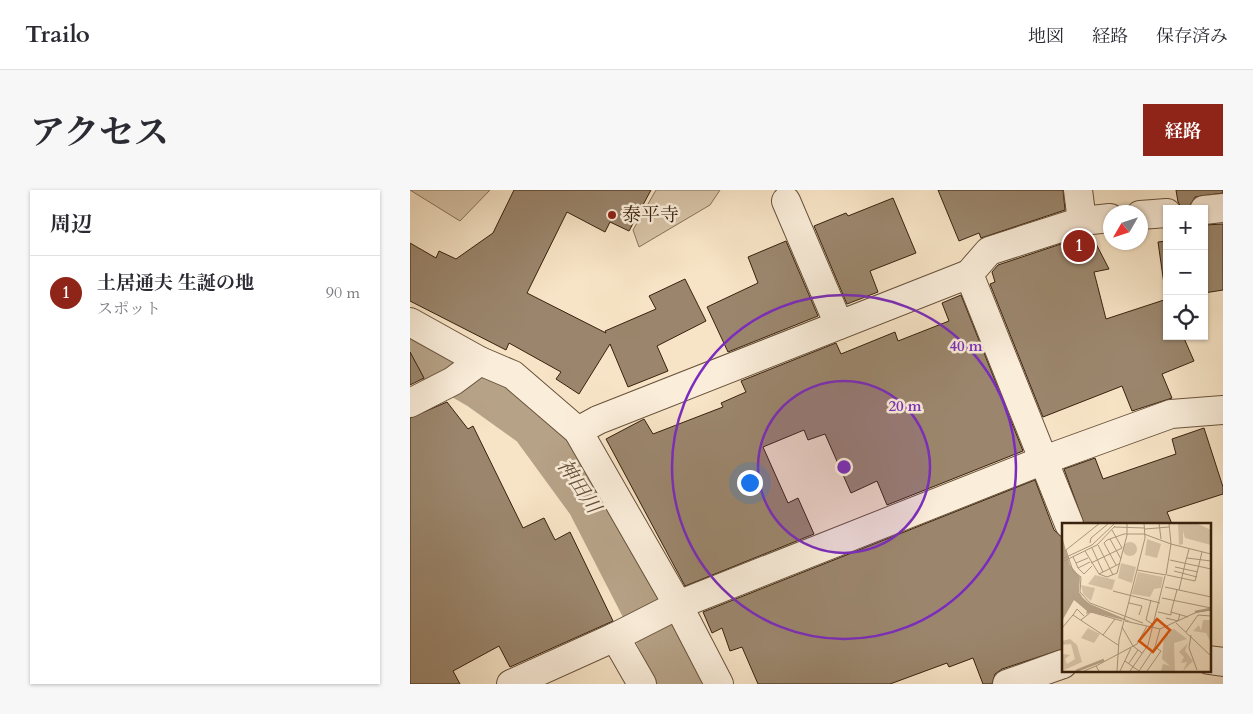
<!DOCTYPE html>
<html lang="ja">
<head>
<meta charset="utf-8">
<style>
	:root { --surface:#fff; --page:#f7f7f7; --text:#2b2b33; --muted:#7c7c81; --line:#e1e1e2; --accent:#8f2418 }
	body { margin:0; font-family:Cardo,"Noto Serif JP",serif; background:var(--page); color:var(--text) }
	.controls { position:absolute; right:15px; top:15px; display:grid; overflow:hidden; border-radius:0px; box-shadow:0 1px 4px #0004 }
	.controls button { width:45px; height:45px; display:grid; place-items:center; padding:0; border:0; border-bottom:1px solid var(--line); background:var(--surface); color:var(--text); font:25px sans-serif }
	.compass { position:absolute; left:693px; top:15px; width:45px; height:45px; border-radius:50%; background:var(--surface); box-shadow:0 1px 4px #0004; rotate:231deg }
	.you { position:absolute; left:339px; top:292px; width:18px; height:18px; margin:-12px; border:4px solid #fff; border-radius:50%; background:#1a73e8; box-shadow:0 0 0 8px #1a73e833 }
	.badge { display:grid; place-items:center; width:32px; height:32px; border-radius:50%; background:var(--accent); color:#fff; font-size:16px; font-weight:700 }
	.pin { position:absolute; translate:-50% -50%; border:2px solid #fff; box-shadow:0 1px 5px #0006 }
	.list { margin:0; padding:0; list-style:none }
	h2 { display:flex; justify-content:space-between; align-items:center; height:65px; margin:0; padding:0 20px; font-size:21px }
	h2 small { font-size:16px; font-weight:400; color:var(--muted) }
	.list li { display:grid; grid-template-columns:32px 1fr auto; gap:15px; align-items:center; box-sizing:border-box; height:75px; padding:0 20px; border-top:1px solid var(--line) }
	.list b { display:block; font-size:19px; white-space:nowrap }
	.list p { margin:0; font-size:16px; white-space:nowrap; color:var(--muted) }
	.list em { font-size:16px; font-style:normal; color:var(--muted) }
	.icon { flex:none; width:28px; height:28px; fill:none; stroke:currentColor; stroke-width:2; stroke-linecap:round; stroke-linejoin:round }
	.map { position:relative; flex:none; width:813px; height:494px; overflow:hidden; border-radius:0px }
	header { display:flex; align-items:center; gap:30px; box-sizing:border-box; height:70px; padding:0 25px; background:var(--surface); border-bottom:1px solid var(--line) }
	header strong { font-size:24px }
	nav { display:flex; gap:28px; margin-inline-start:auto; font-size:18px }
	.intro { display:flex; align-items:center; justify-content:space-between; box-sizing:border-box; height:120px; padding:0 30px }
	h1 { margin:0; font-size:35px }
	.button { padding:12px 22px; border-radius:0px; background:var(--accent); color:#fff; font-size:18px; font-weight:700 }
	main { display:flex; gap:30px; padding:0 30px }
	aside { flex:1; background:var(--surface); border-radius:0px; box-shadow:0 1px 4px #0004 }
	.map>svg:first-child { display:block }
	.green { fill:#d7c3a7; stroke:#88725a }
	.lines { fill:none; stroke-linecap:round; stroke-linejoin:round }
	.river { stroke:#b6a287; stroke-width:51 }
	.building { fill:#9b866d; stroke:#38210d }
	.minor-casing { stroke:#68523b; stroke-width:30 }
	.minor { stroke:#faedda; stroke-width:28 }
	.ring { fill:none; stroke:#7b2cbf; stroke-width:2.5 }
	.poi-dot { fill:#8f2418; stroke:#faedda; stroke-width:2 }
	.labels { text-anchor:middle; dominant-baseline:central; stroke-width:5; stroke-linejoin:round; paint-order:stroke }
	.poi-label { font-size:19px; fill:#38210d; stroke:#faedda; text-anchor:start }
	.water-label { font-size:20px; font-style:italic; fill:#644e38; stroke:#faedda }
	.inset-river { fill:none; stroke:#b6a287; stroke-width:2.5 }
	.inset-road { fill:none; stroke:#ab967c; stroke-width:1 }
	.view { fill:#df560c; fill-opacity:0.15; stroke:#df560c; stroke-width:2.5 }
	.inset-edge { fill:none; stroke:#38210d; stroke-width:2.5 }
	.centre { fill:#7b2cbf; stroke:#faedda; stroke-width:2.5 }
	.ring-label { font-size:15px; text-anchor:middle; font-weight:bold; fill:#7b2cbf; stroke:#faedda; stroke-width:5; stroke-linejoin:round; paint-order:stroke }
</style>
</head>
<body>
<header>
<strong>Trailo</strong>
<nav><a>地図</a><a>経路</a><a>保存済み</a></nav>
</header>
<div class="intro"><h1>アクセス</h1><a class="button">経路</a></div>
<main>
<aside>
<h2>周辺<small></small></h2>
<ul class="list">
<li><span class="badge">1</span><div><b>土居通夫 生誕の地</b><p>スポット</p></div><em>90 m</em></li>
</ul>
</aside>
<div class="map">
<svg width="813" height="494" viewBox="0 0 813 494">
	<rect width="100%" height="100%" fill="#f7e4c6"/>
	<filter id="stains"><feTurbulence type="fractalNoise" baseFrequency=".004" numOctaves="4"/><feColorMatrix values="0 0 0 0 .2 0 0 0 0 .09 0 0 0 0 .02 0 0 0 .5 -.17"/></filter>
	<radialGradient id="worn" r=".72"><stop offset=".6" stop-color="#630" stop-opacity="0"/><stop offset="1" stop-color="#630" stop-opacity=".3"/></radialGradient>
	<g class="green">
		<path d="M0 0H80L50 31Z"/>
		<path d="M246 0H310L300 15 229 57 223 40Z"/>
	</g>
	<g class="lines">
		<path class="river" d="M0 153 72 195 125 233 182 311 276 494"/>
	</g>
	<g class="building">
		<path d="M104 0H241L219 41 200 32 195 42 157 22 117 103 196 143 195 141 246 119 239 106 275 89 296 131 247 156 258 181 218 197 200 154 169 204 146 189 151 182 99 153 96 160 0 111V53L26 68 29 61 46 69 83 43Z"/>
		<path d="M528 0H653L655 20 571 48 569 43 549 51Z"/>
		<path d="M766 0H813V3L785 7 779 19H772L768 12Z"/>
		<path d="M483 8 506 63 460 81 468 102 437 114 404 36 436 23 438 26Z"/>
		<path d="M813 34V100L794 103V35Z"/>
		<path d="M675 46H682L699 79 684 82 696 129 757 109V146H773L784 171 752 184 762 208 722 221 712 196 633 227 580 94 585 92 582 82 588 75Z"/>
		<path d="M376 51 408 126 318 162 297 117 348 93 338 67Z"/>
		<path d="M757 51V108H756L748 52Z"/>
		<path d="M551 105 613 261 477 315 467 291 441 303 415 244 398 250 394 240 353 257 378 313 388 308 404 344 275 396 196 249 234 229 243 244 313 217 311 213 336 202 331 191 426 153 431 164 485 142 488 151 539 131 532 113Z"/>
		<path d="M0 162 14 188 0 195Z"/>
		<path d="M37 212 58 239 63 236 113 338 134 328 145 350 160 342 203 431 100 477 89 456 43 481 50 494H0V228Z"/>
		<path d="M794 238 813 297V304L757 322 762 334H674L654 279 685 268 693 289 766 264 762 249Z"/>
		<path d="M625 290 644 340 653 348V459L592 479 585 484 582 494H573L563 468 539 477 537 473 480 494H348L332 457 320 461 312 438 302 443 293 422Z"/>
	</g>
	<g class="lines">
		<g class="minor-casing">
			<g id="minor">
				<path d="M668 0 672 31"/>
				<path d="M376 11 429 135"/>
				<path d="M794 20 813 18"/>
				<path d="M730 25 757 23"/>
				<path d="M559 84 659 334"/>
				<path d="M0 132 70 171 103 185 168 241 268 415 309 494"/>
				<path d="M0 213 43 191 70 171"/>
				<path d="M168 241 188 230 559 84 579 61 672 31 700 28"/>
				<path d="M205 447 232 494"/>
				<path d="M799 470 813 472"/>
				<path d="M101 494 205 447 268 415 634 270 761 224 813 220"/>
				<path d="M597 494 653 474"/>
			</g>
		</g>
		<use href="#minor" class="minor"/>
	</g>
	<circle cx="434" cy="277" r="86" fill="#7b2cbf" fill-opacity=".12"/>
	<g class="ring">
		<circle cx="434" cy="277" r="86"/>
		<circle cx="434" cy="277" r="172"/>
	</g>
	<circle class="poi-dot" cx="202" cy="25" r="5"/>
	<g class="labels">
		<g class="poi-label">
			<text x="212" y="25">泰平寺</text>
		</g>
		<g class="water-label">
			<text transform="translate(169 296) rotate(56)">神田川</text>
		</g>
	</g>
	<g transform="translate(652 333)">
		<rect width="149" height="149" fill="#f7e4c6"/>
		<path d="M116 0H134L149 7V22L123 15 121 8V21L117 22ZM85 16 99 21 95 35 83 32ZM61 26a7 7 0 1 1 14 0a7 7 0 1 1-14 0ZM59 40 74 44 70 60 56 55ZM76 49 101 54 99 65 92 66 88 74 70 71ZM33 52 53 57 50 67 26 61ZM19 62 33 65 29 78 21 71ZM141 97H149V120L144 110 131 108 137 102 139 108ZM26 105 38 111 32 120 19 115ZM112 106 125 116 112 120 113 148H99L101 141 108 143 100 136 102 112H107V107ZM8 116 15 122 20 139 0 148 1 131 8 132 3 136 5 141 13 136 9 121 0 122V118ZM126 120 123 128 131 138 121 148 125 139 119 140 122 134 117 129Z" fill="#d7c3a7"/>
		<path d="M0 13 8 42 18 54 17 69 21 75 28 81 70 99 29 89 24 91 25 88 12 77 0 98Z" fill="#b6a287"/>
		<path class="inset-river" d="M133 89 148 86M14 148 42 137"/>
		<path class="inset-road" d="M38 0 4 27 11 48 19 54 18 69 28 80 81 100M97 0 99 16M52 4 83 5M83 6 107 4M50 7 60 25M48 16 59 36M45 17 62 11H82L109 21 107 0M45 17 42 20 54 42M28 20 29 15 47 0M36 22 51 52M30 25 41 49M23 28 37 51 57 41M11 34 14 40 26 35M125 35 149 38M0 36 30 22 53 0M108 37 149 46M0 39 35 22 53 3M14 40 16 45 28 39M29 40 60 25M123 41 127 26M113 44 136 49M16 45 22 51 30 43M75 47 83 15 82 0M112 48 135 54M37 51 45 54 55 50 65 12V0M105 52 133 58 140 29M103 64 149 74M117 67 123 41M51 68 98 80M100 75 149 85M89 77 84 97 92 102M67 80 80 83 77 92M96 89 109 92V89L126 94M109 89 115 67M11 92 15 86 22 93M104 95 116 98 118 91M19 97 29 89 60 98M63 98 98 106 135 89 149 87M114 100 149 133M60 104 71 123 80 130M0 105 11 92 56 122M124 109 136 92 149 93M41 112 53 96M129 112 127 125 135 147M63 138 77 148M67 140 76 127M34 143 75 121 85 103M22 148 34 143 37 148M55 148 57 117 75 47 104 52 109 21 149 31M58 148 69 125M68 148 86 122 103 53M77 148 93 124 98 106M85 148 99 128 93 124"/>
		<path class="view" d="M95 96 108 107 91 129 77 118Z"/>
		<rect width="149" height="149" class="inset-edge"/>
	</g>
	<circle cx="434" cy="277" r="8" class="centre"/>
	<g class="ring-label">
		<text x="556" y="161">40 m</text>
		<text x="495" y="221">20 m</text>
	</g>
	<rect width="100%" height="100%" filter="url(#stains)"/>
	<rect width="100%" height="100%" fill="url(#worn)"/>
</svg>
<div class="controls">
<button>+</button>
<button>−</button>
<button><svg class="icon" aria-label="locate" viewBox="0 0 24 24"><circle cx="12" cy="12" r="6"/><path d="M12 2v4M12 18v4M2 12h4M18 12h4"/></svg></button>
</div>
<svg class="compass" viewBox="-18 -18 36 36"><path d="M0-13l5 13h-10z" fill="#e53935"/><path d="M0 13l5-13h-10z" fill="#7c7c81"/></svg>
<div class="you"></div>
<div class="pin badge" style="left:669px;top:56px">1</div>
</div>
</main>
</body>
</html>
